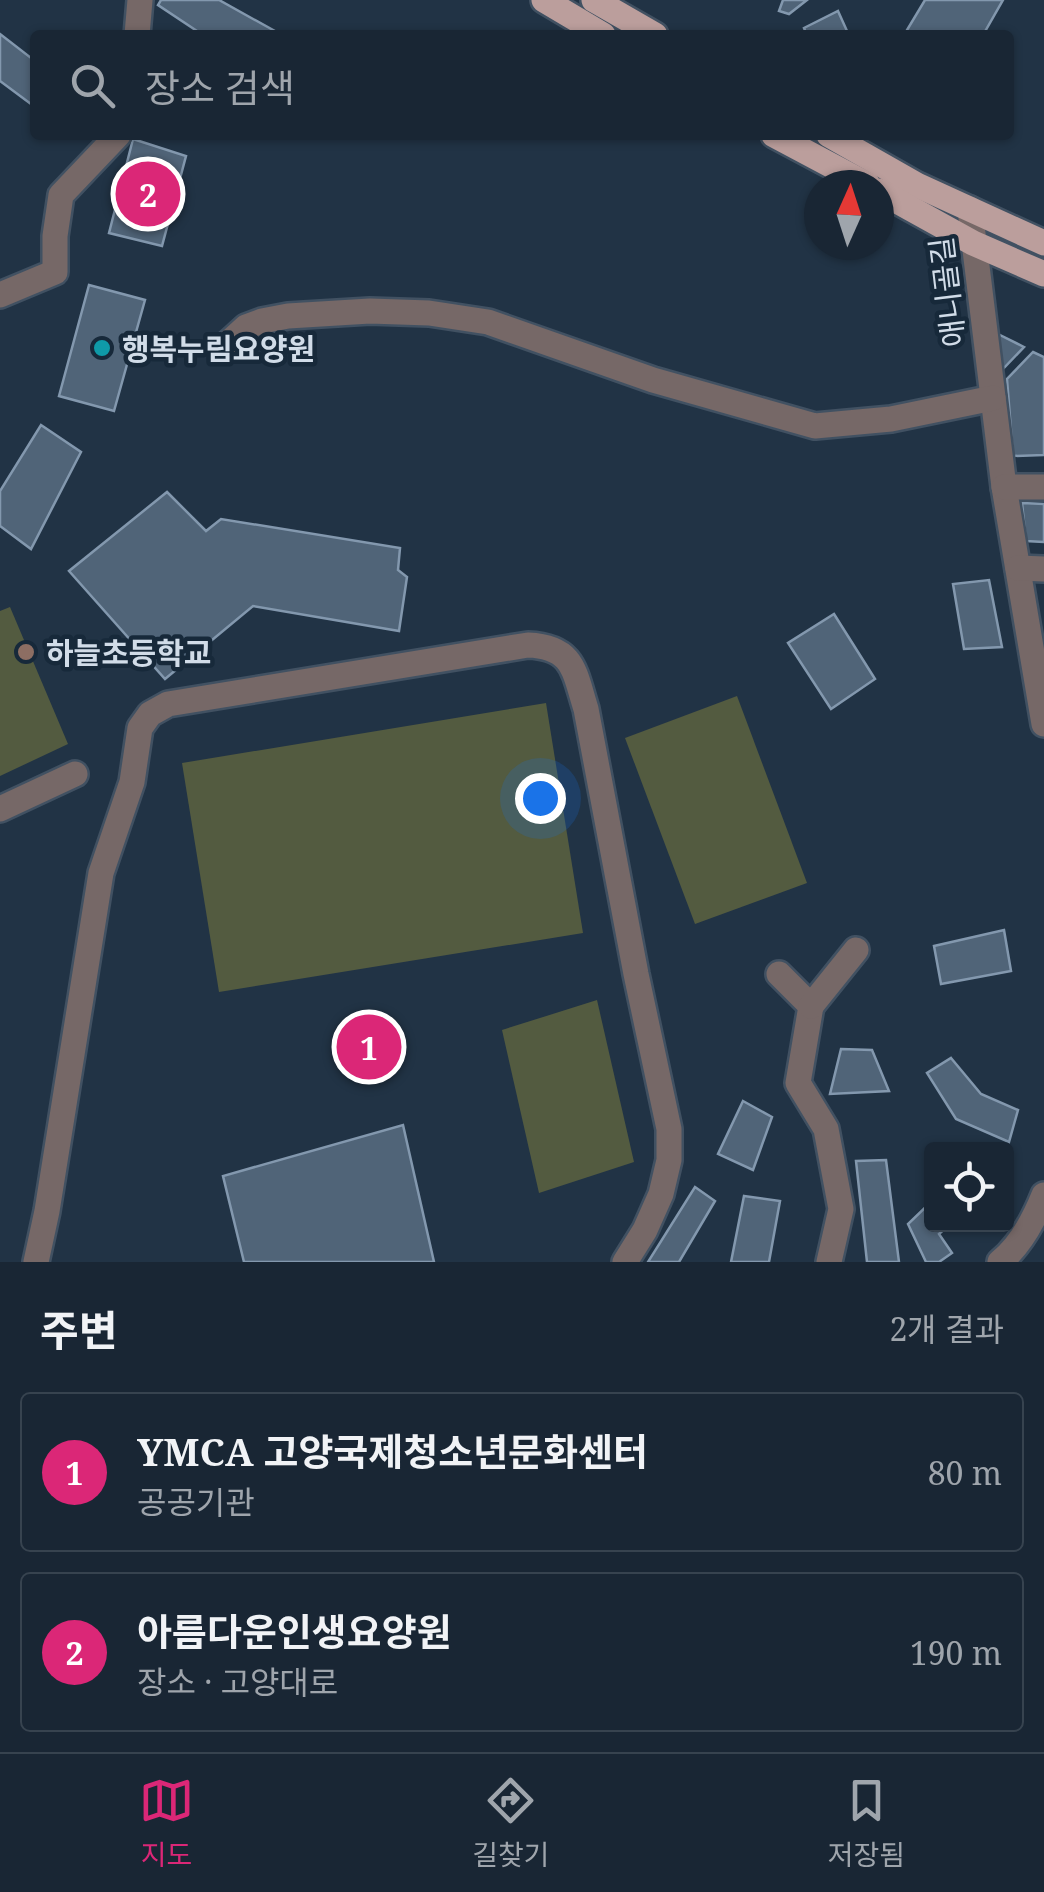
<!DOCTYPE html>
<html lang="ko">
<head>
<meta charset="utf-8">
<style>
	:root { --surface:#192634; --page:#222e3c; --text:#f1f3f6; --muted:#9fa5ac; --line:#37434f; --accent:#db2777 }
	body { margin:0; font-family:"Noto Serif","Noto Sans KR",serif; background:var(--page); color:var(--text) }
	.controls { position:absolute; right:30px; bottom:30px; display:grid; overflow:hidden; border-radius:10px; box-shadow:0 2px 8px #0004 }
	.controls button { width:90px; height:90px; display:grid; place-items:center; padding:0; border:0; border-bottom:2px solid var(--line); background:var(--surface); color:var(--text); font:50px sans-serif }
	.compass { position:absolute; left:804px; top:170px; width:90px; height:90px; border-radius:50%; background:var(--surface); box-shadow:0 2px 8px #0004; rotate:3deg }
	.you { position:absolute; left:540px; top:798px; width:35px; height:35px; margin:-25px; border:8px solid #fff; border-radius:50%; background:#1a73e8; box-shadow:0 0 0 15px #1a73e833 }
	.badge { display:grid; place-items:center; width:65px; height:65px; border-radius:50%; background:var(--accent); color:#fff; font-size:32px; font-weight:700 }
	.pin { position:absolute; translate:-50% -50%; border:5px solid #fff; box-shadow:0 2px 10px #0006 }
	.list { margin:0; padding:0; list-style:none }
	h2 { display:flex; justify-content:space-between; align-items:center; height:130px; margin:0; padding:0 40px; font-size:42px }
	h2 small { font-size:32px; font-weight:400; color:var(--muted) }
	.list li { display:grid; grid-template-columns:65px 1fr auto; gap:30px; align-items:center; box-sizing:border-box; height:160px; margin:0 20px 20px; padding:0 20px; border:2px solid var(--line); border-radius:10px }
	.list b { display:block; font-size:38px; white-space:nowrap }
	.list p { margin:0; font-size:32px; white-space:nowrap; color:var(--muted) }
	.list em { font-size:32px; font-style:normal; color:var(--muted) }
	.icon { flex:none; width:55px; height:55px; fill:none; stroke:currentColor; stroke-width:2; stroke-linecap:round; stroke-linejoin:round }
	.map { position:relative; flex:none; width:1044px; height:1262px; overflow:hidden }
	.search { position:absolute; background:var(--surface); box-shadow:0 2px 8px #0004; left:30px; right:30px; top:30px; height:110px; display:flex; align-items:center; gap:25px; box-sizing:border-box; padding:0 35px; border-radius:10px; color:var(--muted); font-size:38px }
	.sheet { height:490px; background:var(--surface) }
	nav { display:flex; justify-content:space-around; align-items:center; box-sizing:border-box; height:140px; border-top:2px solid var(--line); background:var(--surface); font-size:28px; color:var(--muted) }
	nav a { display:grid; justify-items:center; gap:5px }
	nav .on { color:var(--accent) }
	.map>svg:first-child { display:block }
	.green { fill:#535b40 }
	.building { fill:#506478; stroke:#8398ae; stroke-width:2.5 }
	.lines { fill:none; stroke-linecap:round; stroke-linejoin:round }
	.minor-casing { stroke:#415162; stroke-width:30 }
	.major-casing { stroke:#415162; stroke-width:30 }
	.minor { stroke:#766867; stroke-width:25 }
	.major { stroke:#bb9e9c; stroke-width:25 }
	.culture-dot { fill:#0f9aa8; stroke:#17293a; stroke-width:4 }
	.education-dot { fill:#8d6e63; stroke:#17293a; stroke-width:4 }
	.labels { text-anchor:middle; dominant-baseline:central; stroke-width:9; stroke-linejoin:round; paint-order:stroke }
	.street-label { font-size:30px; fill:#d1dce8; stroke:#17293a }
	.poi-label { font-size:30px; font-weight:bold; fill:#d1dce8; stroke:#17293a; text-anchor:start }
</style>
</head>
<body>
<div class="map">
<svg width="1044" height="1262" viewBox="0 0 1044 1262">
	<rect width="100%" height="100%" fill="#213345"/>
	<g class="green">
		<path d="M10 607 68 744 0 776V611Z"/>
		<path d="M737 696 807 883 695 924 625 738Z"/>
		<path d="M546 703 583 933 219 992 182 763Z"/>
		<path d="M597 1000 634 1162 539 1193 502 1030Z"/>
	</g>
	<g class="building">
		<path d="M161 0H219L282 35H203L158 5Z"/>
		<path d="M783 0H807L789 14 779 11Z"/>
		<path d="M925 0H1003L983 35H904Z"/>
		<path d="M838 11 847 31 841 35H807L804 28Z"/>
		<path d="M0 34 35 61V107L0 81Z"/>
		<path d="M133 139 186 156 162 246 109 233Z"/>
		<path d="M89 285 145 300 114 411 59 396Z"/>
		<path d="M998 334 1024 347 1002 370Z"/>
		<path d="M1033 352 1044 357V455L1013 456 1007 379Z"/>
		<path d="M41 425 81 452 31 549 0 526V491Z"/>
		<path d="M167 492 206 531 221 519 400 548 398 570 407 577 399 631 253 606 165 679 69 571Z"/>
		<path d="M1022 503 1044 504V542L1026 541Z"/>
		<path d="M989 580 1002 647 964 649 953 584Z"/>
		<path d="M834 614 875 679 831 709 788 643Z"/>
		<path d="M1004 930 1011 971 941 984 934 946Z"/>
		<path d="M841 1049 872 1050 889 1091 830 1094Z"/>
		<path d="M951 1058 981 1094 1018 1110 1009 1142 956 1119 927 1073Z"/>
		<path d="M743 1101 772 1117 753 1170 718 1154Z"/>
		<path d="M403 1125 434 1262H244L223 1176Z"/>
		<path d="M886 1160 899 1262H867L856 1161Z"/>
		<path d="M695 1187 715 1201 679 1262H648Z"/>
		<path d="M744 1196 780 1201 769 1262H731Z"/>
		<path d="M932 1201V1224H950L939 1234 952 1253 939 1262H926L908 1224Z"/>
	</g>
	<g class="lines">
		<g class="minor-casing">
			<g id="minor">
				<path d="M137 35 140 0"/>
				<path d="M970 209 1004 487 1044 724"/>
				<path d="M0 295 55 272V236L61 195 118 135"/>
				<path d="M224 347 246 327 262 321 288 316 370 311 429 313 488 322 653 380 815 426 891 419 993 398"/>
				<path d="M1004 487H1044"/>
				<path d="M1018 568 1044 569"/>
				<path d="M0 809 75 774"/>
				<path d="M779 974 811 1006 798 1083 826 1129 841 1209 829 1262"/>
				<path d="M811 1006 856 950"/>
				<path d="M36 1262 47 1211 101 873 132 782 140 728 150 714 168 704 528 645C574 647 574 671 586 709L636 974 669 1129V1160L661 1194 645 1230 625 1262"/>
				<path d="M1000 1262C1021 1245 1034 1220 1044 1195"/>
			</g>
		</g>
		<g class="major-casing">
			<g id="major">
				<path d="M544 0 603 35"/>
				<path d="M594 0 655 35"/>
				<path d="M774 135 868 185"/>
				<path d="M829 135 917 185 1044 243"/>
				<path d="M879 191 973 243 1044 274"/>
			</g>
		</g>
		<use href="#minor" class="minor"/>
		<use href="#major" class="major"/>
	</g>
	<circle class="culture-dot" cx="102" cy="348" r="10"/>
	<circle class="education-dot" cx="26" cy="652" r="10"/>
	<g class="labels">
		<g class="street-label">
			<text transform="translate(947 292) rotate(-97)">애니골길</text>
		</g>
		<g class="poi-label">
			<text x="122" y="348">행복누림요양원</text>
			<text x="46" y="652">하늘초등학교</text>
		</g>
	</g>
</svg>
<div class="controls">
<button><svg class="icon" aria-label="locate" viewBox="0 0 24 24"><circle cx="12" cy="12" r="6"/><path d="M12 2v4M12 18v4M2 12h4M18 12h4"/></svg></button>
</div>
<svg class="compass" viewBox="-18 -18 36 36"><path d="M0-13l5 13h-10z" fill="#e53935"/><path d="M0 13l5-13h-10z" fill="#9fa5ac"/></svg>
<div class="you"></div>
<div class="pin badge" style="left:369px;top:1047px">1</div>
<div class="pin badge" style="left:148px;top:194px">2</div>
<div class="search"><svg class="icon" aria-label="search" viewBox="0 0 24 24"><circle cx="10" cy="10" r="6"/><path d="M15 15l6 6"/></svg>장소 검색</div>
</div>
<section class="sheet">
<h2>주변<small>2개 결과</small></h2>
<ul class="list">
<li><span class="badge">1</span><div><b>YMCA 고양국제청소년문화센터</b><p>공공기관</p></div><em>80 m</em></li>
<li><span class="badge">2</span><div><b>아름다운인생요양원</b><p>장소 · 고양대로</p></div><em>190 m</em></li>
</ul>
</section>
<nav>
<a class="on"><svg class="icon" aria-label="map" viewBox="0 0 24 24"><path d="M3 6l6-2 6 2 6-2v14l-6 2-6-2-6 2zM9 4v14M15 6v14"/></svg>지도</a>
<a><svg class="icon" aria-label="directions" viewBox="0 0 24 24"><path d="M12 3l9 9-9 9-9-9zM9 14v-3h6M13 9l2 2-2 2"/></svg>길찾기</a>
<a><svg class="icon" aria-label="saved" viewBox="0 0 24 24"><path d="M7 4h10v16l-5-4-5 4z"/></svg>저장됨</a>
</nav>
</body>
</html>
